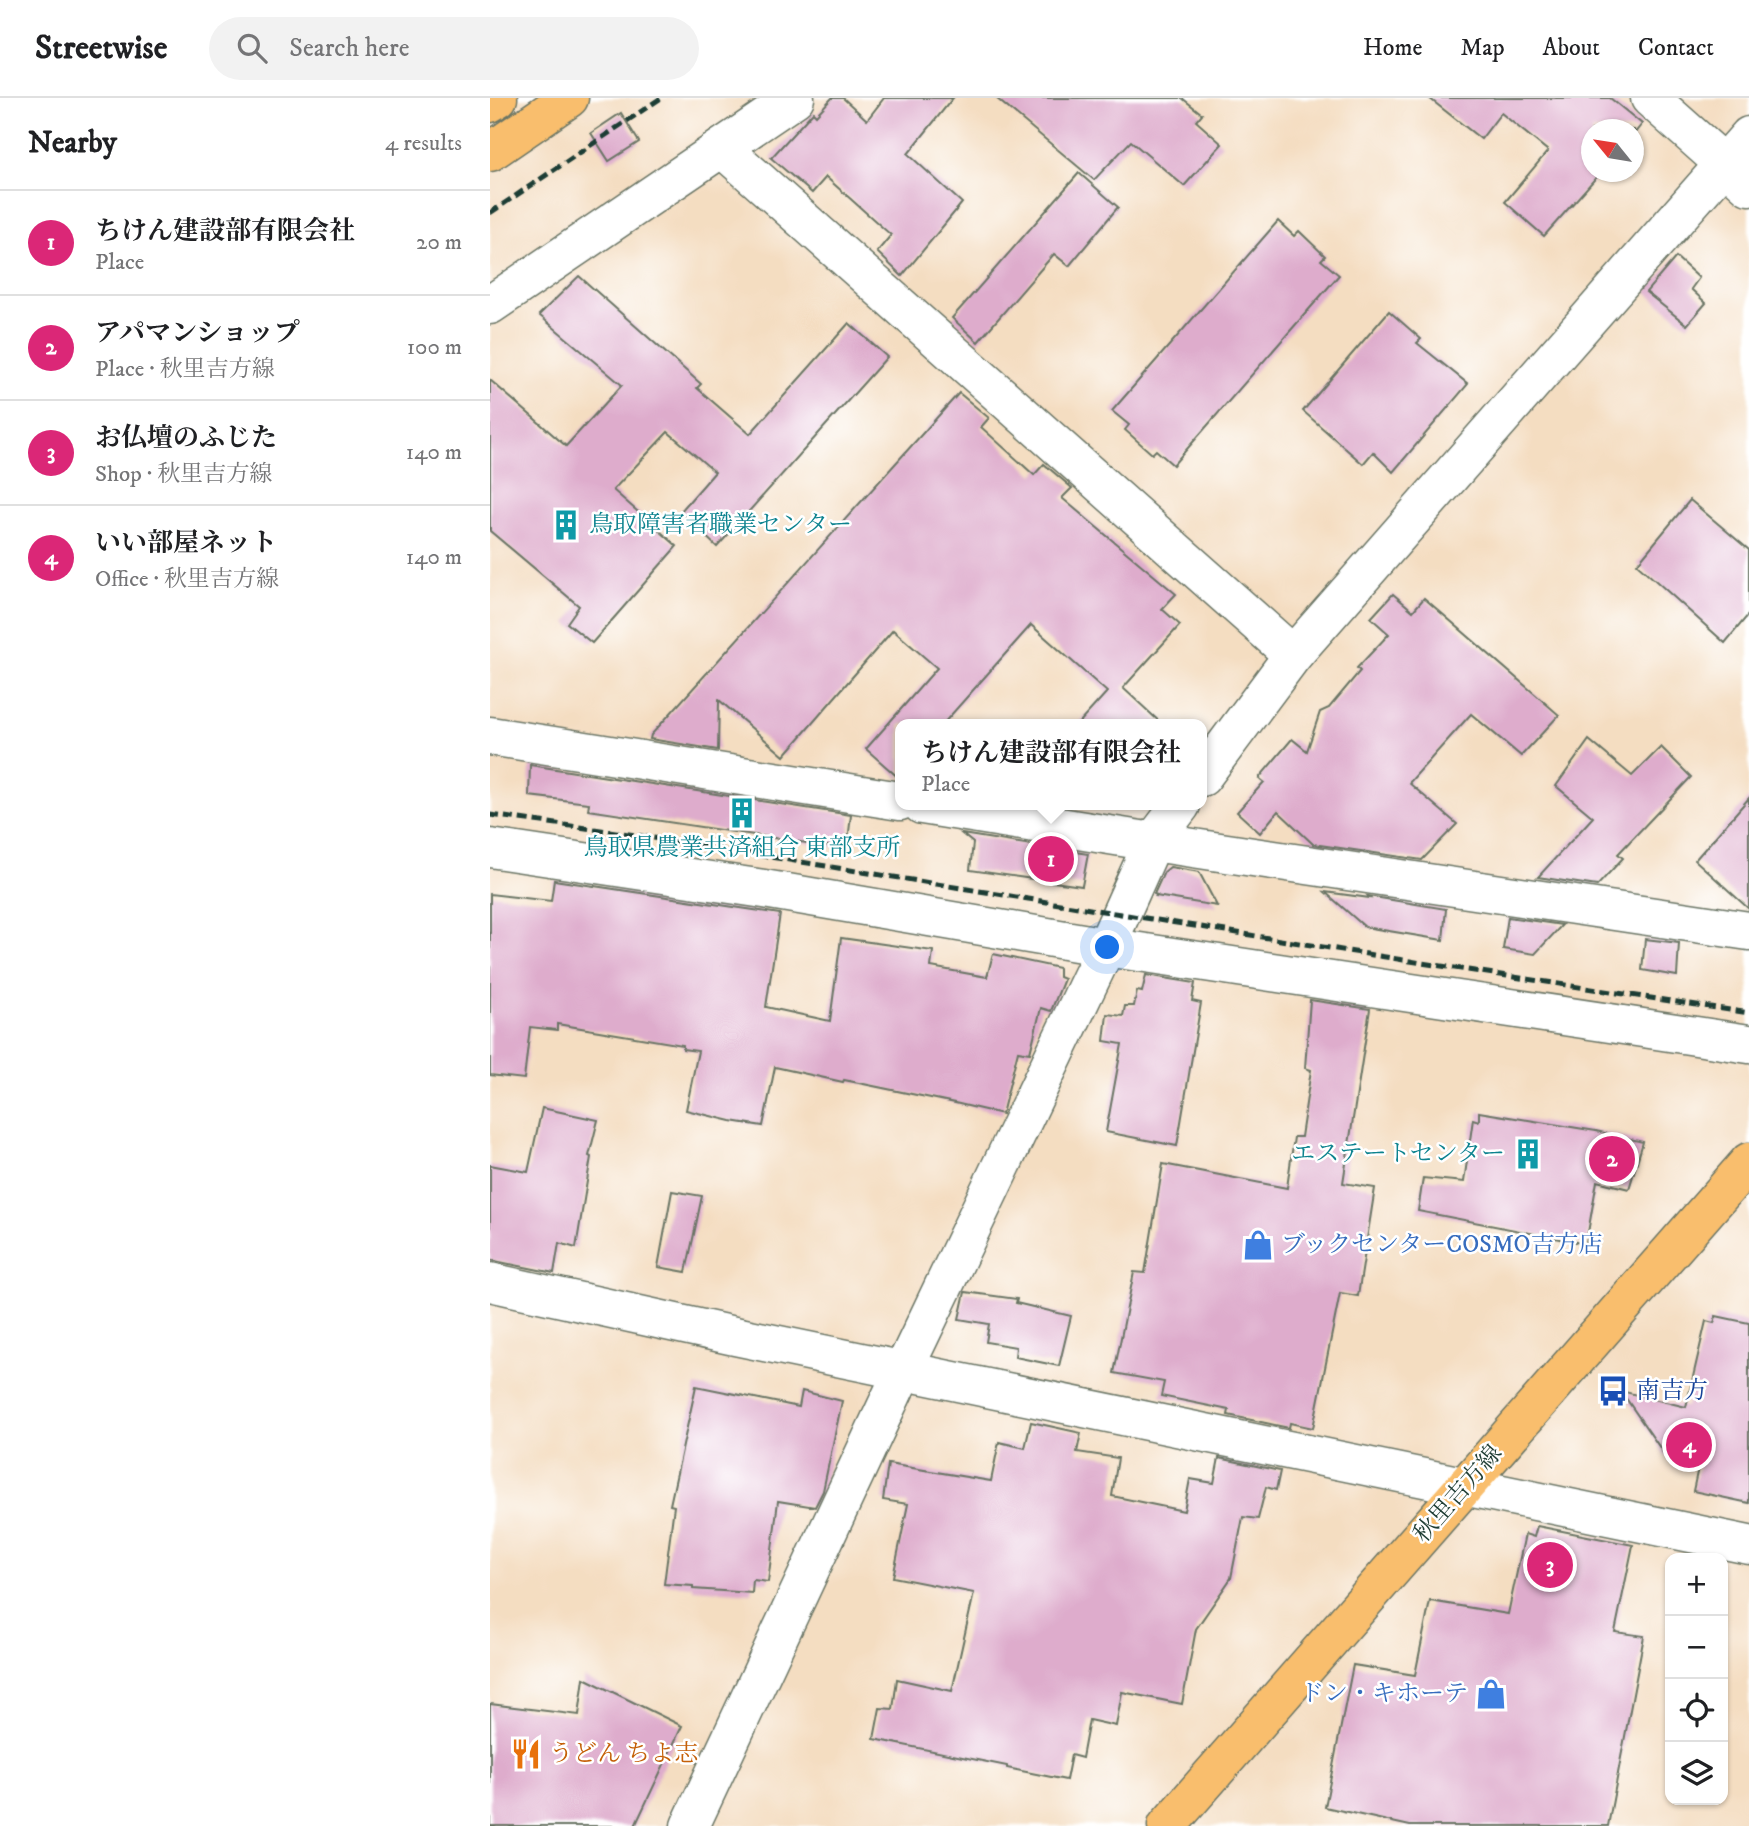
<!DOCTYPE html>
<html lang="en">
<head>
<meta charset="utf-8">
<style>
	:root { --surface:#fff; --page:#f2f2f2; --text:#202124; --muted:#757577; --line:#e0e0e0; --accent:#db2777 }
	body { margin:0; font-family:"IM FELL DW Pica","Noto Serif JP",serif; background:var(--page); color:var(--text) }
	.controls { position:absolute; right:21px; bottom:21px; display:grid; overflow:hidden; border-radius:14px; box-shadow:0 2px 5px #0004 }
	.controls button { width:63px; height:63px; display:grid; place-items:center; padding:0; border:0; border-bottom:2px solid var(--line); background:var(--surface); color:var(--text); font:35px sans-serif }
	.compass { position:absolute; left:1091px; top:21px; width:63px; height:63px; border-radius:50%; background:var(--surface); box-shadow:0 2px 5px #0004; rotate:300deg }
	.you { position:absolute; left:618px; top:850px; width:24px; height:24px; margin:-18px; border:5px solid #fff; border-radius:50%; background:#1a73e8; box-shadow:0 0 0 10px #1a73e833 }
	.badge { display:grid; place-items:center; width:46px; height:46px; border-radius:50%; background:var(--accent); color:#fff; font-size:23px; font-weight:700 }
	.pin { position:absolute; translate:-50% -50%; border:4px solid #fff; box-shadow:0 2px 7px #0006 }
	.popup { position:absolute; left:405px; top:621px; width:312px; height:91px; box-sizing:border-box; display:grid; place-content:center; border-radius:14px; background:var(--surface); filter:drop-shadow(0 2px 5px #0005); font-size:23px; white-space:nowrap; color:var(--muted) }
	.popup b { font-size:26px; color:var(--text) }
	.popup::after { content:''; position:absolute; left:50%; top:100%; margin-left:-14px; border:14px solid transparent; border-top-color:var(--surface) }
	.list { margin:0; padding:0; list-style:none }
	h2 { display:flex; justify-content:space-between; align-items:center; height:91px; margin:0; padding:0 28px; font-size:30px }
	h2 small { font-size:23px; font-weight:400; color:var(--muted) }
	.list li { display:grid; grid-template-columns:46px 1fr auto; gap:21px; align-items:center; box-sizing:border-box; height:105px; padding:0 28px; border-top:2px solid var(--line) }
	.list b { display:block; font-size:26px; white-space:nowrap }
	.list p { margin:0; font-size:23px; white-space:nowrap; color:var(--muted) }
	.list em { font-size:23px; font-style:normal; color:var(--muted) }
	.icon { flex:none; width:38px; height:38px; fill:none; stroke:currentColor; stroke-width:2; stroke-linecap:round; stroke-linejoin:round }
	.map { position:relative; flex:none; width:1259px; height:1728px; overflow:hidden }
	header { display:flex; align-items:center; gap:42px; box-sizing:border-box; height:98px; padding:0 35px; background:var(--surface); border-bottom:2px solid var(--line) }
	header strong { font-size:33px }
	nav { display:flex; gap:38px; margin-inline-start:auto; font-size:24px }
	.search { width:490px; height:63px; background:var(--page); display:flex; align-items:center; gap:18px; box-sizing:border-box; padding:0 24px; border-radius:38px; color:var(--muted); font-size:26px }
	main { display:flex }
	aside { flex:1; background:var(--surface) }
	.map>svg:first-child { display:block }
	.building { fill:#deaccc }
	.lines { fill:none; stroke-linecap:round; stroke-linejoin:round }
	.street-casing { stroke:#6a7565; stroke-width:41 }
	.primary-casing { stroke:#6a7565; stroke-width:41 }
	.street { stroke:#fff; stroke-width:38 }
	.primary { stroke:#f9be6d; stroke-width:38 }
	.rail { stroke:#1f3d34; stroke-width:5; stroke-dasharray:10 5; stroke-linecap:butt }
	.labels { text-anchor:middle; dominant-baseline:central; stroke-width:5; stroke-linejoin:round; paint-order:stroke }
	.culture-label { font-size:24px; fill:#0d838f; stroke:#fff; text-anchor:start }
	.shop-label { font-size:24px; fill:#366cbe; stroke:#fff; text-anchor:start }
	.transit-label { font-size:24px; fill:#164399; stroke:#fff; text-anchor:start }
	.street-label { font-size:24px; fill:#1f3d34; stroke:#fff }
	.food-label { font-size:24px; fill:#c56008; stroke:#fff; text-anchor:start }
</style>
</head>
<body>
<header>
<strong>Streetwise</strong>
<div class="search"><svg class="icon" aria-label="search" viewBox="0 0 24 24"><circle cx="10" cy="10" r="6"/><path d="M15 15l6 6"/></svg>Search here</div>
<nav><a>Home</a><a>Map</a><a>About</a><a>Contact</a></nav>
</header>
<main>
<aside>
<h2>Nearby<small>4 results</small></h2>
<ul class="list">
<li><span class="badge">1</span><div><b>ちけん建設部有限会社</b><p>Place</p></div><em>20 m</em></li>
<li><span class="badge">2</span><div><b>アパマンショップ</b><p>Place · 秋里吉方線</p></div><em>100 m</em></li>
<li><span class="badge">3</span><div><b>お仏壇のふじた</b><p>Shop · 秋里吉方線</p></div><em>140 m</em></li>
<li><span class="badge">4</span><div><b>いい部屋ネット</b><p>Office · 秋里吉方線</p></div><em>140 m</em></li>
</ul>
</aside>
<div class="map">
<svg width="1259" height="1728" viewBox="0 0 1259 1728">
	<rect width="100%" height="100%" fill="#fff"/>
	<filter id="ink" filterUnits="userSpaceOnUse"><feTurbulence type="fractalNoise" baseFrequency=".0143" numOctaves="2"/><feDisplacementMap in="SourceGraphic" scale="14" xChannelSelector="R" yChannelSelector="G"/><feConvolveMatrix kernelMatrix="1 2 1 2 8 2 1 2 1" color-interpolation-filters="sRGB"/></filter>
	<filter id="wash" filterUnits="userSpaceOnUse"><feTurbulence type="fractalNoise" baseFrequency=".00686" numOctaves="4" result="noise"/><feDisplacementMap in="SourceGraphic" scale="28" xChannelSelector="R" yChannelSelector="G"/><feGaussianBlur stdDeviation="1.57" result="paint"/><feColorMatrix in="noise" values="0 0 0 0 0 0 0 0 0 0 0 0 0 0 0 0 0 1.4 0 .05"/><feComposite in="paint" operator="in"/></filter>
	<g filter="url(#wash)">
		<rect width="100%" height="100%" fill="#f4ddc1"/>
		<g id="blocks">
			<g class="building">
				<path d="M342 0H353L377 22 394 0H463L418 56 472 105 412 178 387 154 401 137 336 79 322 95 281 60 323 14 326 17Z"/>
				<path d="M506 0H692L712 16 706 23 732 46 694 88 641 43 604 82Z"/>
				<path d="M939 0H1120L1152 26 1144 36V32H1102V74H1111L1054 138 1015 104 1058 53 1011 15 991 41Z"/>
				<path d="M131 15 149 44 119 63 101 35Z"/>
				<path d="M589 75 628 109 579 168 564 156 488 244 462 220Z"/>
				<path d="M788 123 804 138 809 133 835 158 831 162 849 177 683 367 666 352 662 356 635 332 639 327 622 313Z"/>
				<path d="M1186 159 1209 180 1201 191 1216 205 1197 227 1156 194Z"/>
				<path d="M89 178 211 286 207 290 260 336 359 225 397 259 227 449 190 414 225 374 178 334 123 392 187 448 102 545 77 525 89 508 0 433V282L76 348 132 287 49 217Z"/>
				<path d="M899 213 931 241 927 245 978 286 903 374 883 354 873 366 813 313Z"/>
				<path d="M469 295 499 320 491 329 544 377 554 366 582 390 572 400 686 496 672 511 690 527 633 590 672 626H588L617 594 541 527 453 626H410V681L376 651 447 570 403 532 294 658 229 602 228 652 160 641 161 637Z"/>
				<path d="M1200 402 1259 452V516L1235 545 1147 466Z"/>
				<path d="M903 496 923 513 934 500 1069 617 1031 658 981 616 919 685 967 726 932 762 823 746 788 713 770 735 747 714 774 684 769 680 802 641 817 653 830 614 839 610 870 573 867 570 899 536 881 520Z"/>
				<path d="M1099 642 1142 678 1171 649 1201 679 1128 756 1133 760 1107 788 1048 779 1103 719 1066 688Z"/>
				<path d="M40 667 361 717 357 751 98 712 99 705 39 698Z"/>
				<path d="M1259 700V811L1205 762Z"/>
				<path d="M472 736 598 756 592 788 480 772 483 745Z"/>
				<path d="M680 769 709 774 727 808 666 798 667 797 664 796 674 774Z"/>
				<path d="M64 782 290 816 276 909 340 923 351 840 443 853 441 869 497 879 503 856 569 870V879L574 881 561 913 551 910 540 955 528 953 512 1016 465 1005 354 982 353 984 285 969 273 1028 241 1023 196 1012 208 953 193 951V947L67 926V932L40 929 34 981 0 977V796L61 803Z"/>
				<path d="M835 794 880 800 878 798 956 811 953 842 875 829Z"/>
				<path d="M1018 819 1072 827 1045 856 1013 851Z"/>
				<path d="M1155 841 1189 845 1187 878 1152 872Z"/>
				<path d="M656 877 705 885 702 903 711 905 687 1048 616 1034 632 946 614 943 617 916 633 918 635 908H644L647 893 652 894Z"/>
				<path d="M820 902 880 911 853 1085 885 1090 868 1198 850 1195 823 1330 800 1325 799 1330 738 1317 739 1312 671 1298 674 1284 624 1275 644 1174 655 1175 673 1066 797 1090 804 1039H811L821 972 815 970Z"/>
				<path d="M52 1010 108 1022 99 1058 101 1059 86 1150 69 1145 64 1175 0 1162V1067L38 1074Z"/>
				<path d="M989 1014 1106 1033 1153 1044 1139 1091 1107 1083 1096 1146 928 1113 933 1080 974 1084 983 1021 989 1023Z"/>
				<path d="M182 1093 212 1098 196 1174 168 1169Z"/>
				<path d="M475 1194 527 1201 526 1205 581 1218 569 1268 525 1259 526 1249 496 1244 499 1226 469 1221Z"/>
				<path d="M1226 1218 1259 1225V1405L1203 1393 1209 1365 1175 1357 1131 1293 1196 1309 1216 1223 1224 1225Z"/>
				<path d="M206 1288 309 1309 312 1293 352 1303 333 1393 325 1409 288 1403 278 1484 263 1482 262 1495 203 1491V1488L174 1486 184 1408 180 1407Z"/>
				<path d="M541 1324 591 1335 587 1354 628 1360 622 1398 694 1413 700 1381 724 1385 729 1360 790 1373 786 1392 776 1389 768 1421 753 1419 741 1480 706 1531 692 1606 632 1594 626 1628 599 1622 592 1660 581 1657 576 1682 517 1670V1668L384 1641 390 1610 403 1611 407 1581 462 1593 484 1495 403 1479 418 1406 393 1402 398 1366 501 1383 509 1344 535 1350Z"/>
				<path d="M1047 1428 1143 1447 1125 1534 1154 1538 1118 1728H920L835 1709 863 1567 925 1577 940 1503 1018 1516 1035 1436 1044 1439Z"/>
				<path d="M94 1580 192 1628 145 1728H0V1606L89 1617Z"/>
			</g>
		</g>
	</g>
	<g filter="url(#ink)">
		<use href="#blocks" fill-opacity="0" stroke="#6a7565" stroke-width="2"/>
		<g class="lines">
			<g class="street-casing">
				<g id="street">
					<path d="M1160 0 1259 88"/>
					<path d="M232 50 803 557"/>
					<path d="M0 207 305 0"/>
					<path d="M0 638 410 703"/>
					<path d="M712 679 803 557 1259 38"/>
					<path d="M432 707 663 744 1259 833"/>
					<path d="M0 750 274 791 616 849 1259 946"/>
					<path d="M0 1184 240 1237 1259 1447"/>
					<path d="M200 1728 414 1271 616 849 663 744 691 707"/>
				</g>
			</g>
			<g class="primary-casing">
				<g id="primary">
					<path d="M0 5 8 0"/>
					<path d="M0 54 79 0"/>
					<path d="M677 1728 1259 1064"/>
				</g>
			</g>
			<use href="#street" class="street"/>
			<use href="#primary" class="primary"/>
			<g class="rail">
				<path d="M0 115 171 0"/>
				<path d="M0 717 133 735 932 865 1259 915"/>
			</g>
		</g>
	</g>
	<defs>
		<g id="building-bare" transform="scale(2.415)"><path d="M-4-6H4V6H1V3H-1V6H-4ZM-2.5-4.3h1.7v1.8h-1.7ZM.8-4.3h1.7v1.8H.8ZM-2.5-1h1.7V.8h-1.7ZM.8-1h1.7V.8H.8Z" fill="#0f9aa8" stroke="#fff" stroke-width="2.5" paint-order="stroke"/></g>
		<g id="shop-bare" transform="scale(2.415)"><path d="M-5-2.5h2.3a2.7 3.5 0 0 1 5.4 0H5L5.5 6h-11ZM-1.5-2.5h3a1.5 2.3 0 0 0-3 0Z" fill="#3f7fe0" stroke="#fff" stroke-width="2.5" paint-order="stroke"/></g>
		<g id="bus-bare" transform="scale(2.415)"><path d="M-5-6H5V4H4V6H2V4H-2V6H-4V4H-5ZM-3.5-4V0h7V-4ZM-3.5 1.2v1.5H-2V1.2ZM2 1.2v1.5H3.5V1.2Z" fill="#1a4fb4" stroke="#fff" stroke-width="2.5" paint-order="stroke"/></g>
		<g id="restaurant-bare" transform="scale(2.415)"><path d="M-5-6h1v4h1v-4h1v4h1v-4h1v5L-1.5 .5V6h-2V.5L-5-1ZM5-6V6H3V1.5H1.5Q1.5-4 5-6Z" fill="#e8710a" stroke="#fff" stroke-width="2.5" paint-order="stroke"/></g>
	</defs>
	<g fill-rule="evenodd">
		<use href="#building-bare" x="76" y="427"/>
		<use href="#building-bare" x="252" y="715"/>
		<use href="#building-bare" x="1038" y="1056"/>
		<use href="#shop-bare" x="768" y="1147"/>
		<use href="#bus-bare" x="1123" y="1293"/>
		<use href="#shop-bare" x="1001" y="1596"/>
		<use href="#restaurant-bare" x="36" y="1656"/>
	</g>
	<g class="labels">
		<g class="culture-label">
			<text x="99" y="427">鳥取障害者職業センター</text>
			<text x="252" y="750" text-anchor="middle">鳥取県農業共済組合 東部支所</text>
			<text x="1015" y="1056" text-anchor="end">エステートセンター</text>
		</g>
		<g class="shop-label">
			<text x="791" y="1147">ブックセンターCOSMO吉方店</text>
			<text x="978" y="1596" text-anchor="end">ドン・キホーテ</text>
		</g>
		<g class="transit-label">
			<text x="1146" y="1293">南吉方</text>
		</g>
		<g class="street-label">
			<text transform="translate(968 1396) rotate(-49)">秋里吉方線</text>
		</g>
		<g class="food-label">
			<text x="59" y="1656">うどん ちよ志</text>
		</g>
	</g>
</svg>
<div class="controls">
<button>+</button>
<button>−</button>
<button><svg class="icon" aria-label="locate" viewBox="0 0 24 24"><circle cx="12" cy="12" r="6"/><path d="M12 2v4M12 18v4M2 12h4M18 12h4"/></svg></button>
<button><svg class="icon" aria-label="layers" viewBox="0 0 24 24"><path d="M12 4l9 5-9 5-9-5zM3 14l9 5 9-5"/></svg></button>
</div>
<svg class="compass" viewBox="-18 -18 36 36"><path d="M0-13l5 13h-10z" fill="#e53935"/><path d="M0 13l5-13h-10z" fill="#757577"/></svg>
<div class="you"></div>
<div class="pin badge" style="left:561px;top:761px">1</div>
<div class="popup"><b>ちけん建設部有限会社</b>Place</div>
<div class="pin badge" style="left:1122px;top:1061px">2</div>
<div class="pin badge" style="left:1060px;top:1467px">3</div>
<div class="pin badge" style="left:1199px;top:1347px">4</div>
</div>
</main>
</body>
</html>
